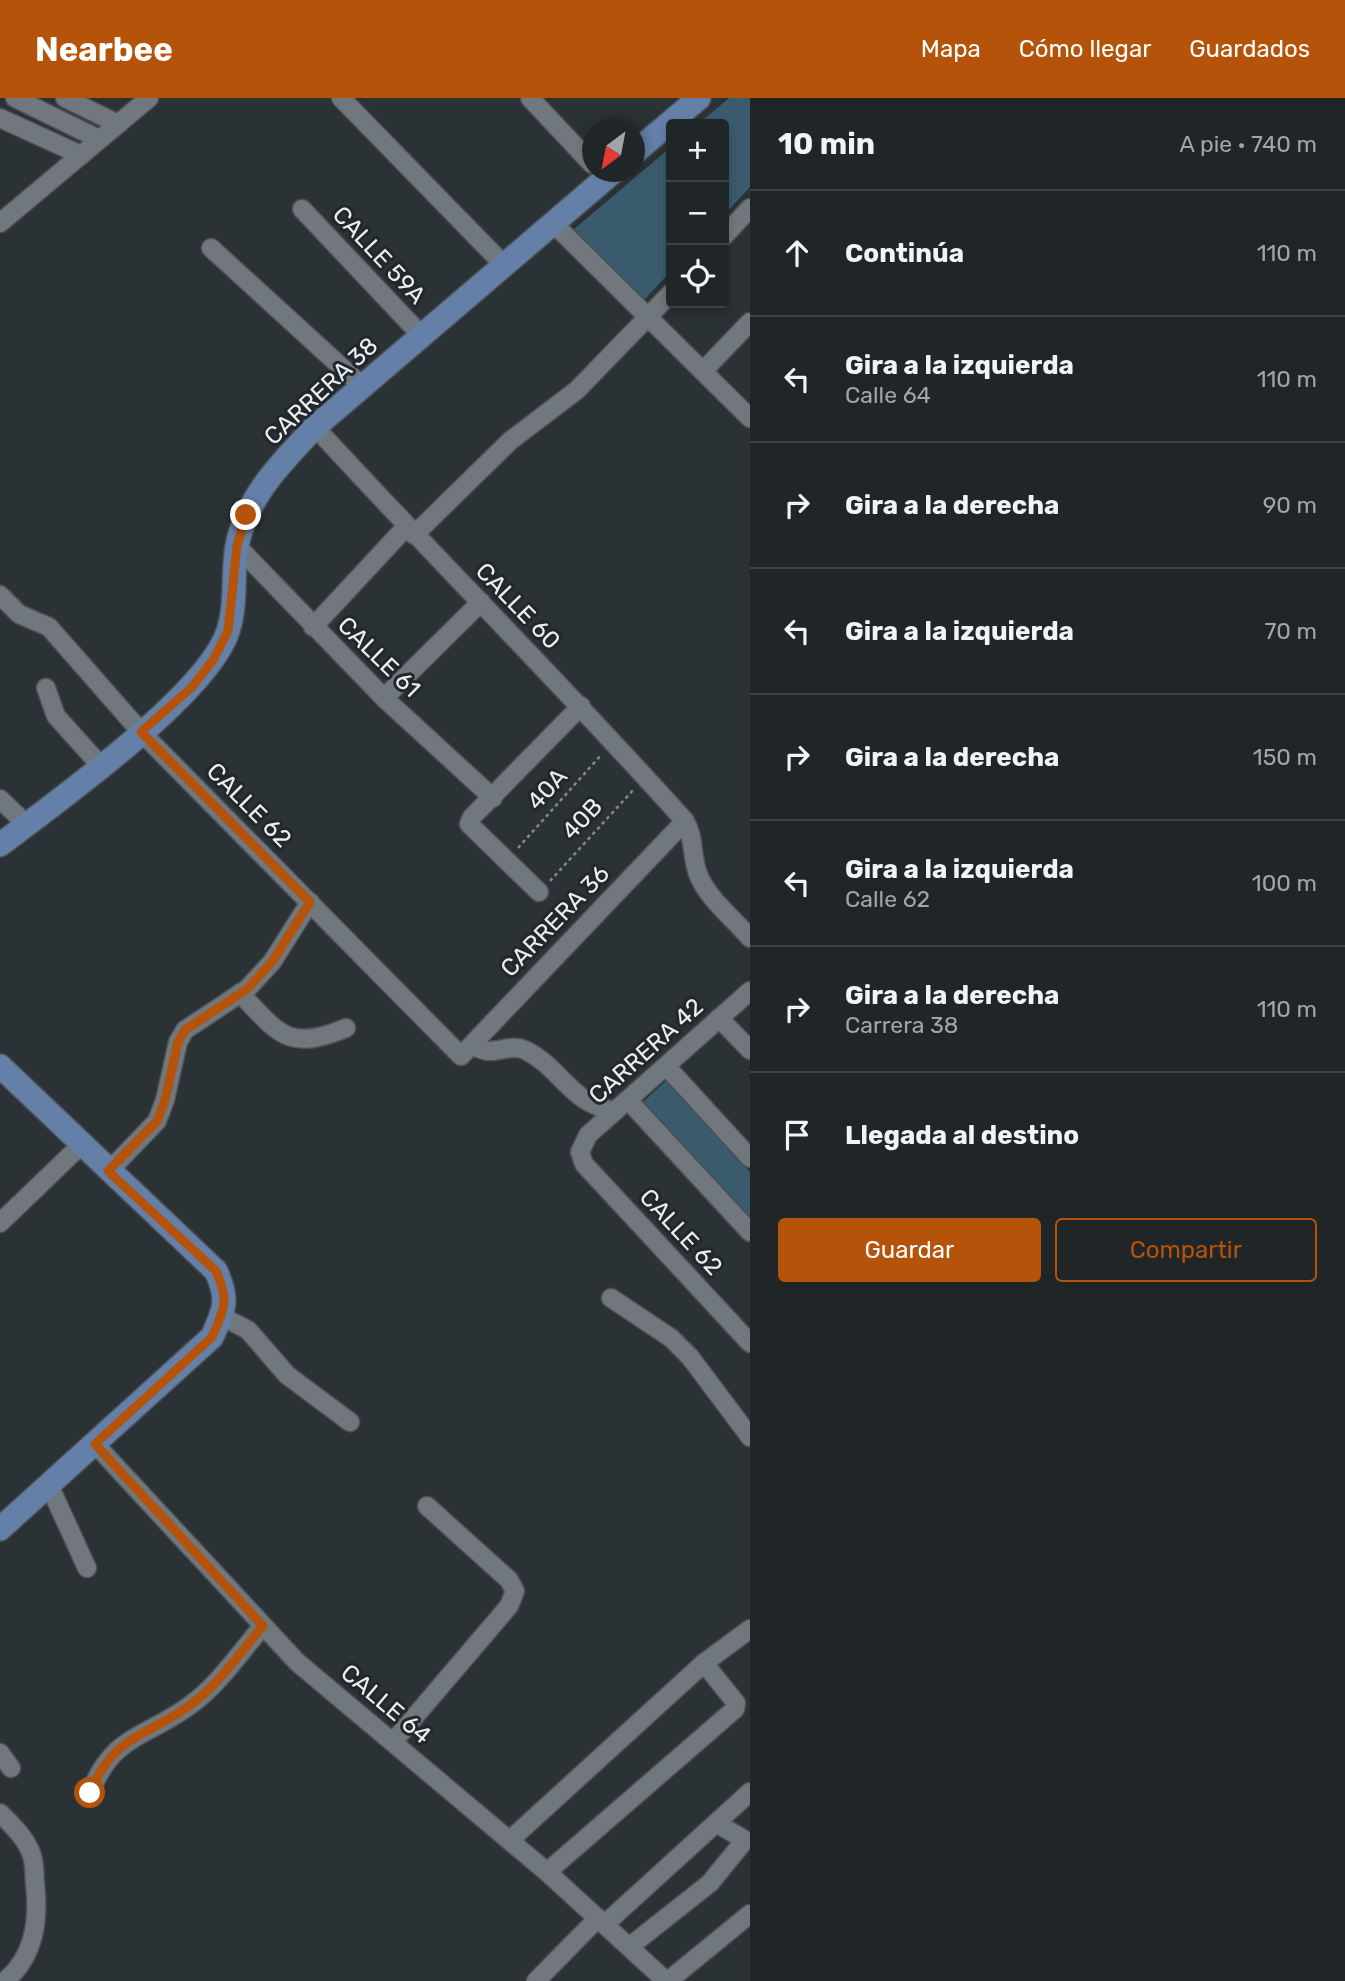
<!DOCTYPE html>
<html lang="es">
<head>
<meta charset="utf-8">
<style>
	:root { --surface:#202628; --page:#2d3234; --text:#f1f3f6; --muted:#a2a5a8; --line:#3d4345; --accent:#b45309 }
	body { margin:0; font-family:Rubik,sans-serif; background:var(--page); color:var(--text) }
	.controls { position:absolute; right:21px; top:21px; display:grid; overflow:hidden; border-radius:7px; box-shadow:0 4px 10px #0003 }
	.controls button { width:63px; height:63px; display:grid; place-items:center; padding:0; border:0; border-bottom:2px solid var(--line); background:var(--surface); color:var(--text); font:35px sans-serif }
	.compass { position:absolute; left:582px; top:21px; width:63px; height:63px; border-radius:50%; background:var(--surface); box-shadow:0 4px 10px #0003; rotate:212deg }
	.stop { position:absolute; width:21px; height:21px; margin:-16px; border:5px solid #b45309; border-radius:50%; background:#fff }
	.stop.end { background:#b45309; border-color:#fff; box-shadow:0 2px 7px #0008 }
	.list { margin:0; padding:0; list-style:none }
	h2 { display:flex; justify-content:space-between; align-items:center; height:91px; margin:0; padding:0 28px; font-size:30px }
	h2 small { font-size:23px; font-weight:400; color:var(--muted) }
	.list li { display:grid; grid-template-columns:46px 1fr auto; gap:21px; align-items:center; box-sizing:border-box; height:126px; padding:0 28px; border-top:2px solid var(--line) }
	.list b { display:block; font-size:26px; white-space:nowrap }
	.list p { margin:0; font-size:23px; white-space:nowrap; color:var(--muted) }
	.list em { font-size:23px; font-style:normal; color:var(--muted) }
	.actions { display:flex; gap:14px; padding:21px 28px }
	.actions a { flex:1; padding:16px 0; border:2px solid var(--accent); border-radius:7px; text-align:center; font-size:24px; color:var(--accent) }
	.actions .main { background:var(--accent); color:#fff }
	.icon { flex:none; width:38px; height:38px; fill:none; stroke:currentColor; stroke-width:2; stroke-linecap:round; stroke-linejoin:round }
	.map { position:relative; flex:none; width:750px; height:1883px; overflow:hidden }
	header { display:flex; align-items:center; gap:42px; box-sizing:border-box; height:98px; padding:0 35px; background:var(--accent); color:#fff }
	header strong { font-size:33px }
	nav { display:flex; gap:38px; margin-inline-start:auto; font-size:24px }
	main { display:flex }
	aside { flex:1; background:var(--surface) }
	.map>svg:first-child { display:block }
	.green { fill:#395b6d }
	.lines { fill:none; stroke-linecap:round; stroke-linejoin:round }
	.minor-casing { stroke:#4b5054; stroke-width:21 }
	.major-casing { stroke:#4b5054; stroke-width:26 }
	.path { stroke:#83898d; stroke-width:2.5; stroke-dasharray:3.5 3.5; stroke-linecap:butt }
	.minor { stroke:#70787d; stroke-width:18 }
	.major { stroke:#6480a8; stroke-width:23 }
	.route { stroke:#b45309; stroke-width:9 }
	.labels { text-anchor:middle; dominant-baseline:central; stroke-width:6; stroke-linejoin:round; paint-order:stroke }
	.street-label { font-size:24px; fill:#e9eef1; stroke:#21282c }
</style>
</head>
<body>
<header>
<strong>Nearbee</strong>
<nav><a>Mapa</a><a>Cómo llegar</a><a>Guardados</a></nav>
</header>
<main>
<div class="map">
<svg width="750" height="1883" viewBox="0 0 750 1883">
	<rect width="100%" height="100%" fill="#2a3236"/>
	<g class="green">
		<path d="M729 0H750V89L724 117V26H698Z"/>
		<path d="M671 49V173L644 202 573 132Z"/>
		<path d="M666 983 750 1074V1120L643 1004Z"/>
	</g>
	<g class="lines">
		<g class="minor-casing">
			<g id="minor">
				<path d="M15 0 99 41"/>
				<path d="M65 0 118 26"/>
				<path d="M341 0 504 167"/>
				<path d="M530 0 592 66"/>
				<path d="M0 20 81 57"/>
				<path d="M302 111 421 237"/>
				<path d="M0 125 149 0"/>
				<path d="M553 125 750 320"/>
				<path d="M724 138 750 110"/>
				<path d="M211 150 362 288"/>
				<path d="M703 273 750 224"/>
				<path d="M315 329C437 462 565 589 685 723 695 740 691 758 698 776 707 800 734 821 750 840"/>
				<path d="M414 437 510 343 577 292 671 195"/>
				<path d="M237 448 384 600 493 700"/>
				<path d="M0 497 19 516 49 529 141 634 461 958 685 723"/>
				<path d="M313 529 406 429"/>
				<path d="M46 590 56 618 100 667"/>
				<path d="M384 600 481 504"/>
				<path d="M0 701 26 726"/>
				<path d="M539 794 469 726 472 719 581 608"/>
				<path d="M750 893 588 1037 580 1054 584 1066 750 1245"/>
				<path d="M240 895C279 936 288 954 346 930"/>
				<path d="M719 920 750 952"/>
				<path d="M471 948C476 949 482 952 487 953 500 954 512 946 525 952 562 970 570 1006 615 1013"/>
				<path d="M666 968 750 1060"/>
				<path d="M628 1002 750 1134"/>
				<path d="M109 1073 157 1023 165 1002 178 944 185 932 247 891 272 864 310 804"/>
				<path d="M0 1125 81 1047"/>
				<path d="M611 1200 671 1240 690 1259 750 1339"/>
				<path d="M221 1218 248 1232 287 1277 350 1324"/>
				<path d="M95 1346 297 1564 547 1774 666 1883"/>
				<path d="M49 1387 87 1470"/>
				<path d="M393 1644 509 1508 515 1493 509 1482 427 1408"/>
				<path d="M0 1655 11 1670"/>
				<path d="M90 1695C114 1634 148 1640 193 1605 220 1585 241 1553 263 1528"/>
				<path d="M0 1715C12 1727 27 1741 32 1758 35 1766 34 1777 35 1785 39 1822 35 1858 5 1883"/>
				<path d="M510 1742 704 1565 750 1531"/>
				<path d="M547 1774 735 1611 736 1605 704 1565"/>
				<path d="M605 1826 750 1694"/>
				<path d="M629 1849 710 1785 745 1742 716 1725"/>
				<path d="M536 1883 598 1820"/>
				<path d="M668 1883 750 1816"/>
			</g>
		</g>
		<g class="major-casing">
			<g id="major">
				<path d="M634 55 699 0"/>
				<path d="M0 747C57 703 207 597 228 533 237 506 232 475 237 448 246 399 282 364 315 329L613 74"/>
				<path d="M0 968 216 1173C229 1202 225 1210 212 1239L0 1431"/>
			</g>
		</g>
		<g class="path">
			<path d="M518 750 602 656"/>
			<path d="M550 783 635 690"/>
		</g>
		<use href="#minor" class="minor"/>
		<use href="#major" class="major"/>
	</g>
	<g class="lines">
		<path class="route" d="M90 1695C115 1634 147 1640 193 1605 220 1585 241 1553 263 1528L95 1346 212 1239C225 1210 229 1202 216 1173L108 1073 157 1023 165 1002 178 944 185 932 247 891 272 864 310 804 141 634 192 589 213 562 228 533 237 448 246 417"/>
	</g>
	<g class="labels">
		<g class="street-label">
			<text transform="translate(379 157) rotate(47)">CALLE 59A</text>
			<text transform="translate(321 293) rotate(-43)">CARRERA 38</text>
			<text transform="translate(518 508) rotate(46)">CALLE 60</text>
			<text transform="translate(379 559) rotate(44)">CALLE 61</text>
			<text transform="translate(547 691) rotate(-48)">40A</text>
			<text transform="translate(249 707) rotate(45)">CALLE 62</text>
			<text transform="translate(582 721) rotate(-47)">40B</text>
			<text transform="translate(555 823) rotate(-46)">CARRERA 36</text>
			<text transform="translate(646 953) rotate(-42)">CARRERA 42</text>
			<text transform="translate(681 1134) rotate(47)">CALLE 62</text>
			<text transform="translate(386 1606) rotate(40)">CALLE 64</text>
		</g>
	</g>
</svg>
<div class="controls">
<button>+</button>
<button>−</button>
<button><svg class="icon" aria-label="locate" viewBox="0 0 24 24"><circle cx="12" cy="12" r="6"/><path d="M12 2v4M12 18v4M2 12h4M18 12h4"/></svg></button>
</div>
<svg class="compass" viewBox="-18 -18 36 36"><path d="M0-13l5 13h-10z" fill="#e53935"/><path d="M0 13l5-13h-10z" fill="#a2a5a8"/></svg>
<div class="stop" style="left:90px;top:1695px"></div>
<div class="stop end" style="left:246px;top:417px"></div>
</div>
<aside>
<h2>10 min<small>A pie · 740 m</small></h2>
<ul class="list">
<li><svg class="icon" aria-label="ahead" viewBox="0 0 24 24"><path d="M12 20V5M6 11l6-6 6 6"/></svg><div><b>Continúa</b></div><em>110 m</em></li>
<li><svg class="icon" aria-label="left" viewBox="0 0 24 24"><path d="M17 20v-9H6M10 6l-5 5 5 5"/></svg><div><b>Gira a la izquierda</b><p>Calle 64</p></div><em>110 m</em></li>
<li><svg class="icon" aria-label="right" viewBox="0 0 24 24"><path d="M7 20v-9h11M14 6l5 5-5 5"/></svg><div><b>Gira a la derecha</b></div><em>90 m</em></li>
<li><svg class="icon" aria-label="left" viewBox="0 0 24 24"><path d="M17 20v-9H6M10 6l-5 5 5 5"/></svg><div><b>Gira a la izquierda</b></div><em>70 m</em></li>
<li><svg class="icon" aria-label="right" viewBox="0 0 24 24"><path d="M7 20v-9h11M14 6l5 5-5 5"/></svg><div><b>Gira a la derecha</b></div><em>150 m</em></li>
<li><svg class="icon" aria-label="left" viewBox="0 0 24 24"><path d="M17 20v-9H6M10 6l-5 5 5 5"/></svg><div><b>Gira a la izquierda</b><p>Calle 62</p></div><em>100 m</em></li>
<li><svg class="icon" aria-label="right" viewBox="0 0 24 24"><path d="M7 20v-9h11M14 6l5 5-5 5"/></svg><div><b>Gira a la derecha</b><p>Carrera 38</p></div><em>110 m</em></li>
<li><svg class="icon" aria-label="arrive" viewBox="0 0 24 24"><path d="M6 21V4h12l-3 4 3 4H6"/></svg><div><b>Llegada al destino</b></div></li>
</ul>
<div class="actions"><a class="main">Guardar</a><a>Compartir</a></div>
</aside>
</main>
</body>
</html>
